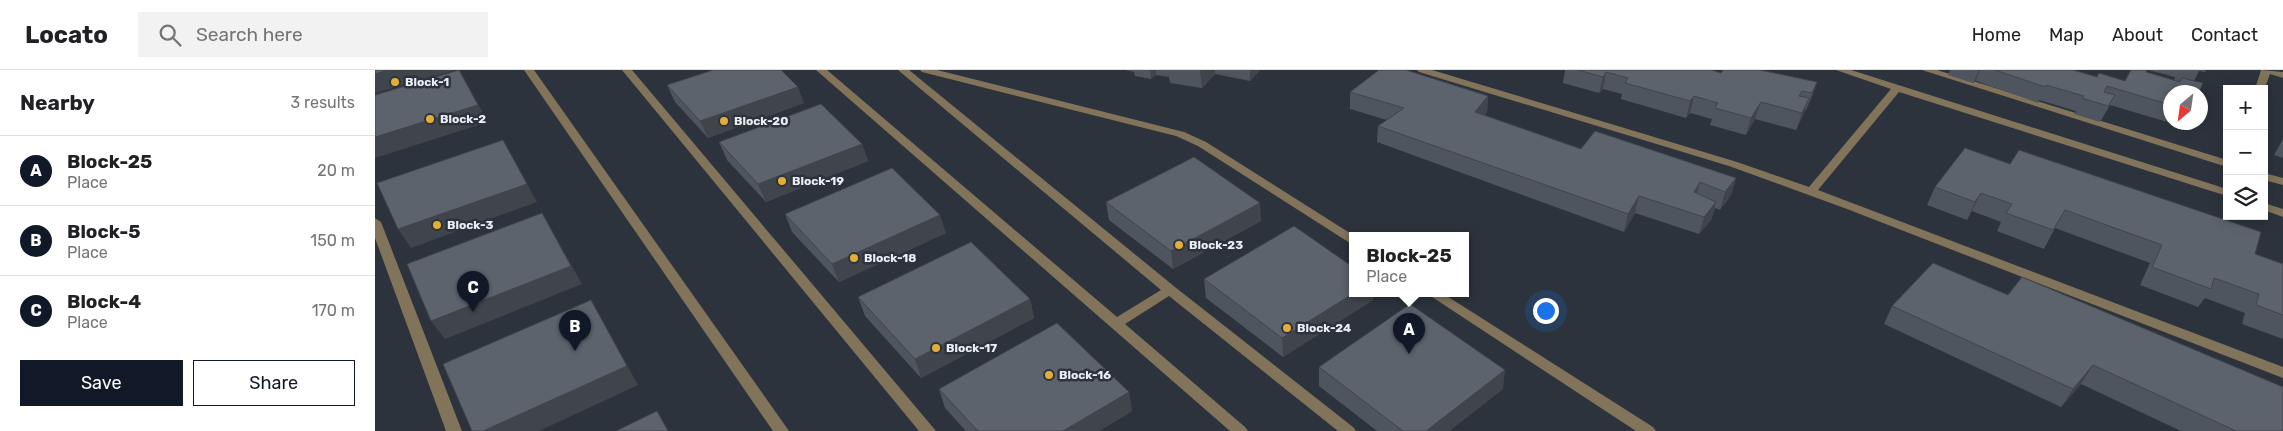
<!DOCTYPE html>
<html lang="en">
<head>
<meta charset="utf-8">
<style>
	:root { --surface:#fff; --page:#f2f2f2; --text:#202124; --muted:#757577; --line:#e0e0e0; --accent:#111827 }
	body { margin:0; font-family:Rubik,sans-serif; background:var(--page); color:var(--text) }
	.controls { position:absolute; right:15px; top:15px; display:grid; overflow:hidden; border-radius:0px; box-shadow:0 2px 12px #0003 }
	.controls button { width:45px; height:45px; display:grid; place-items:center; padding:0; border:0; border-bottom:1px solid var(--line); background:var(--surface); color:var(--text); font:25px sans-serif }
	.compass { position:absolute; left:1788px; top:15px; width:45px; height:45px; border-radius:50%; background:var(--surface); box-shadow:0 2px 12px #0003; rotate:209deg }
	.you { position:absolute; left:1170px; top:240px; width:18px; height:18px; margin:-12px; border:4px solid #fff; border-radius:50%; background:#1a73e8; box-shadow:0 0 0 8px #1a73e833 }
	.badge { display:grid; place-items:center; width:32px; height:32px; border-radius:50%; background:var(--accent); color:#fff; font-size:16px; font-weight:700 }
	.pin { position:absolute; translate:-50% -41px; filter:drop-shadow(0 1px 2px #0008) }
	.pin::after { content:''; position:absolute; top:26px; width:18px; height:15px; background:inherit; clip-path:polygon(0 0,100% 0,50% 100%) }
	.popup { position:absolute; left:974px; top:162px; width:120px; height:65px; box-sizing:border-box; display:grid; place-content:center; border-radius:0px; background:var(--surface); filter:drop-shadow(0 1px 4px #0005); font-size:16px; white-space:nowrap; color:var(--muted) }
	.popup b { font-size:19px; color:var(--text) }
	.popup::after { content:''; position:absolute; left:50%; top:100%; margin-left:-10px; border:10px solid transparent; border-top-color:var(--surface) }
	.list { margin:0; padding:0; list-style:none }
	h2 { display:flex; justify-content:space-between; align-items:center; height:65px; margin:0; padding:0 20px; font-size:21px }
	h2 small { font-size:16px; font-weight:400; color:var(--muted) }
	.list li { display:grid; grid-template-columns:32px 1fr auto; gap:15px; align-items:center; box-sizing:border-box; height:70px; padding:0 20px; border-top:1px solid var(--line) }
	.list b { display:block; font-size:19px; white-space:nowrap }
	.list p { margin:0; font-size:16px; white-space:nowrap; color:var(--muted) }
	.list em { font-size:16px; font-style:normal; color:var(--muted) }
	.actions { display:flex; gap:10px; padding:15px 20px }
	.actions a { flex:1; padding:11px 0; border:1px solid var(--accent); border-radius:0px; text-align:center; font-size:18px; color:var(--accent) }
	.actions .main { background:var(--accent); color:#fff }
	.icon { flex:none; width:28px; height:28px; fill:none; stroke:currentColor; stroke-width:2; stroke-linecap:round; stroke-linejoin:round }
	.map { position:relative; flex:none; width:1908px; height:361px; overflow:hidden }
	header { display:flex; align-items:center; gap:30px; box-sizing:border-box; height:70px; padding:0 25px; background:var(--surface); border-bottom:1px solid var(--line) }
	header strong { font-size:24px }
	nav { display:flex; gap:28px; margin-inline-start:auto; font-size:18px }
	.search { width:350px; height:45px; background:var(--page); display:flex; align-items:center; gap:12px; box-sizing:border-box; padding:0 18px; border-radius:0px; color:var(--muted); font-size:19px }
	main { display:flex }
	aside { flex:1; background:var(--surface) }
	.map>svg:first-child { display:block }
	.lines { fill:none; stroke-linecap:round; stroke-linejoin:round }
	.minor { fill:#81745b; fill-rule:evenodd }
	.wall { fill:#4f555e }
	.shaded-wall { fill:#40454c }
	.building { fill:#5c636d; stroke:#40454c }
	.poi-dot { fill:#e3ae35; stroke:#2d333c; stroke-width:2 }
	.labels { text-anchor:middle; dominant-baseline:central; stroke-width:5; stroke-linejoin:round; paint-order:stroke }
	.poi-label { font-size:12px; font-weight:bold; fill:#ebeff5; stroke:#2d333c; text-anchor:start }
</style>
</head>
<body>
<header>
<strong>Locato</strong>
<div class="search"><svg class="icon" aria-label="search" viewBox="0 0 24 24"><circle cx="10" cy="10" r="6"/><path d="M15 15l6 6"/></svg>Search here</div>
<nav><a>Home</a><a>Map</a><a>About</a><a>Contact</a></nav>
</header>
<main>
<aside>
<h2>Nearby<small>3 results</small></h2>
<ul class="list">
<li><span class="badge">A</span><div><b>Block-25</b><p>Place</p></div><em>20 m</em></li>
<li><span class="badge">B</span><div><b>Block-5</b><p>Place</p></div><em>150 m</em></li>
<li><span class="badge">C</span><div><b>Block-4</b><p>Place</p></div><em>170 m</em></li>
</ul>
<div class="actions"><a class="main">Save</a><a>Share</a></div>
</aside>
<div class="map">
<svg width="1908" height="361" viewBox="0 0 1908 361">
	<rect width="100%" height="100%" fill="#2d333c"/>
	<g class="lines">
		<g class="minor">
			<path d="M149 0H159L414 361H398Z"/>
			<path d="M247 0H257L561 361H544Z"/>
			<path d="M441 0H452L742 247 786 220 523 0H534L800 217 978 357 981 361H963L794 226 750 254 870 357 873 361H855Z"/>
			<path d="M545 0H562L809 62 831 72 978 165V175L823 76 801 66 547 2Z"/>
			<path d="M1042 0H1057L1362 92 1434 117 1516 19 1461 0H1476L1852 119V126L1524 22 1443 120 1908 297V308L1472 139 1354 96 1044 2Z"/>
			<path d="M1547 0H1562L1852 90V97Z"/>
			<path d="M1886 0 1908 2V8L1895 4 1889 20 1880 19Z"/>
			<path d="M1889 103 1908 108V115L1889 110Z"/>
			<path d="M1889 133 1908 139V147L1889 140Z"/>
			<path d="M0 148 6 152 87 361H71L0 168Z"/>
			<path d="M1051 223H1067L1278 357 1281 361H1261Z"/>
		</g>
	</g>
	<g class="wall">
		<path d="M750 0H885L875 11 840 4 827 18 795 13 794 7 781 5 776 9 760 6 759 2Z"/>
		<path d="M1190 0H1336L1346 3 1442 12 1436 29 1431 40H1430L1428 45 1421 60 1380 49 1371 65 1335 55 1337 49 1315 43 1311 48 1246 29 1247 24 1228 19 1224 23 1188 13Z"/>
		<path d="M1575 0H1698L1722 7 1750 11 1771 2 1805 12 1799 10 1800 7 1773 0H1831L1830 2 1824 1 1819 11 1796 22V52H1820L1816 59 1735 35 1725 52 1699 44 1701 41 1664 30 1663 33 1601 11 1598 13 1573 5Z"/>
		<path d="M292 15 429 33 333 68 300 32Z"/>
		<path d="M975 22 1113 26 1112 42 1109 45 1206 79 1361 108 1356 125 1345 140 1340 138 1336 150 1324 164 1260 143 1249 162 1002 72 1003 56 1012 50 975 39Z"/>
		<path d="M1908 69V88L1899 85Z"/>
		<path d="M344 72 487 74 493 91 391 132 352 90Z"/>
		<path d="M1590 78 1908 194V269L1867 254 1870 243 1830 228 1823 237 1765 215 1775 193 1680 158 1669 179 1622 161 1626 152 1597 141 1592 150 1552 135 1560 117Z"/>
		<path d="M731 132 886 151 798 199 734 150Z"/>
		<path d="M410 144 571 163 464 212 417 162Z"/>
		<path d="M829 209 998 230 908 287 831 228Z"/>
		<path d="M1633 225 1908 361H1806L1706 314 1686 337 1509 254 1517 236Z"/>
		<path d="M483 227 655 229 659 248 546 308 490 246Z"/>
		<path d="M944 297 1128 319 1074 361H1002L944 316Z"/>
		<path d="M564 319 754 322 757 341 724 361H591L570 338Z"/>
	</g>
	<g class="shaded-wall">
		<path d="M13 0H78V1L0 23V4Z"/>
		<path d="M84 0 113 52 0 88V67Z"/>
		<path d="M775 0H781V5L776 9Z"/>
		<path d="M827 0H840V4L827 18 825 1Z"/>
		<path d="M875 0H885L875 11Z"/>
		<path d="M1604 0H1605L1601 11 1598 13Z"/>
		<path d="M1231 2 1228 19 1224 23 1228 7Z"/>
		<path d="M1442 12 1436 29 1431 40 1437 23Z"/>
		<path d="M423 17 429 33 333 68 325 51Z"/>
		<path d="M1113 26 1112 42 1099 59 1100 42Z"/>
		<path d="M1319 26 1315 43 1311 48 1315 31Z"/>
		<path d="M1434 28 1428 45 1421 60 1427 43Z"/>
		<path d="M1386 32 1380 49 1371 65 1376 48Z"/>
		<path d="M128 70 162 132 36 178 23 159Z"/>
		<path d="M487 74 493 91 391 132 383 114Z"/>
		<path d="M1361 108 1356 125 1345 140 1350 122Z"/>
		<path d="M1325 112 1320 130 1319 122Z"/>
		<path d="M1606 123 1597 141 1592 150 1600 132Z"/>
		<path d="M1264 126 1260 143 1249 162 1253 144Z"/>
		<path d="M1341 132 1336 150 1324 164 1329 147Z"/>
		<path d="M885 133 886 151 798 199 796 181Z"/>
		<path d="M167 143 207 214 70 269 56 251Z"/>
		<path d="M565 145 571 163 464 212 457 194Z"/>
		<path d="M979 223H998V230L908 287 907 268Z"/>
		<path d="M655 229 659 248 546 308 540 289Z"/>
		<path d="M216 230 263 315 164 361H108Z"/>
		<path d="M1718 295 1706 314 1686 337 1698 319Z"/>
		<path d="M1130 300 1128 319 1074 361H1051Z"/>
		<path d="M754 322 757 341 724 361H688Z"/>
	</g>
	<g class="building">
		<path d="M0 0H13L0 4Z"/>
		<path d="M84 0 103 35 0 67V25Z"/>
		<path d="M338 0H406L423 17 325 51 292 15Z"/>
		<path d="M1004 0H1031L1113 26 1100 42 1206 79 1220 61 1361 108 1350 122 1325 112 1319 122 1341 132 1329 147 1264 126 1253 144 1003 56 1029 38 975 22Z"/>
		<path d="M1203 0H1336L1346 3 1348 0H1385L1442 12 1437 23 1427 21 1424 26 1434 28 1427 43 1386 32 1376 48 1340 38 1343 33 1319 26 1315 31 1250 13 1253 8 1231 2 1228 7Z"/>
		<path d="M1620 0H1698L1722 7 1724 3 1750 11 1756 0H1772L1771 2 1805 12 1807 8 1828 13 1824 22H1796V35L1732 16 1729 22 1740 25 1733 36 1707 28 1709 26 1671 15 1670 17Z"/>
		<path d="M1826 31 1830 33 1826 44Z"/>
		<path d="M446 34 487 74 383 114 344 72Z"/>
		<path d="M128 70 152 114 23 159 2 113Z"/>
		<path d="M1590 78 1635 94 1644 80 1886 162 1880 184 1908 194V245L1881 235 1884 224 1839 208 1836 219 1777 197 1787 175 1690 140 1678 160 1631 143 1637 134 1606 123 1600 132 1560 117Z"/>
		<path d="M819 87 885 133 796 181 731 132Z"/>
		<path d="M517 98 565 145 457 194 410 144Z"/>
		<path d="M167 143 196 196 56 251 32 194Z"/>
		<path d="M919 156 978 197V223H979L907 268 829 209Z"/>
		<path d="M596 172 655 229 540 289 483 227Z"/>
		<path d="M1558 193 1633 225 1647 207 1908 317V361H1861L1718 295 1698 319 1517 236Z"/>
		<path d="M216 230 252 296 108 361H97L68 294Z"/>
		<path d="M1035 234 1130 300 1051 361H1028L944 297Z"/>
		<path d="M682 253 754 322 688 361H603L564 319Z"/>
		<path d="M282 341 293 361H241Z"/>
	</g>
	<g class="poi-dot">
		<circle cx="20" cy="12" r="5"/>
		<circle cx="55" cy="49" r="5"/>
		<circle cx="349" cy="51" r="5"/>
		<circle cx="407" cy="111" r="5"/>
		<circle cx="62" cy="155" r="5"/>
		<circle cx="804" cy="175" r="5"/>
		<circle cx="479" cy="188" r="5"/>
		<circle cx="912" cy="258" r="5"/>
		<circle cx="561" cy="278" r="5"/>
		<circle cx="674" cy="305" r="5"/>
	</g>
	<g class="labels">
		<g class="poi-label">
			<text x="30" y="12">Block-1</text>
			<text x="65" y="49">Block-2</text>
			<text x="359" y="51">Block-20</text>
			<text x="417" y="111">Block-19</text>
			<text x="72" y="155">Block-3</text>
			<text x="814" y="175">Block-23</text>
			<text x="489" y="188">Block-18</text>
			<text x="922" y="258">Block-24</text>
			<text x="571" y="278">Block-17</text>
			<text x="684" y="305">Block-16</text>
		</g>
	</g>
</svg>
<div class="controls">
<button>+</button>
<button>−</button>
<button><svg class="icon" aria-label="layers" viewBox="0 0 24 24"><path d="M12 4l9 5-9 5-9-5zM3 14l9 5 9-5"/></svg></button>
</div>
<svg class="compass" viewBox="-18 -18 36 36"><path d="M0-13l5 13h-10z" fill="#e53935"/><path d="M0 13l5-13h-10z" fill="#757577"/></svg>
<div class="you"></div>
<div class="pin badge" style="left:1034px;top:284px">A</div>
<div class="popup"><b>Block-25</b>Place</div>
<div class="pin badge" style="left:200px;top:281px">B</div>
<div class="pin badge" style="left:98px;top:242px">C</div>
</div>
</main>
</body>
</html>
